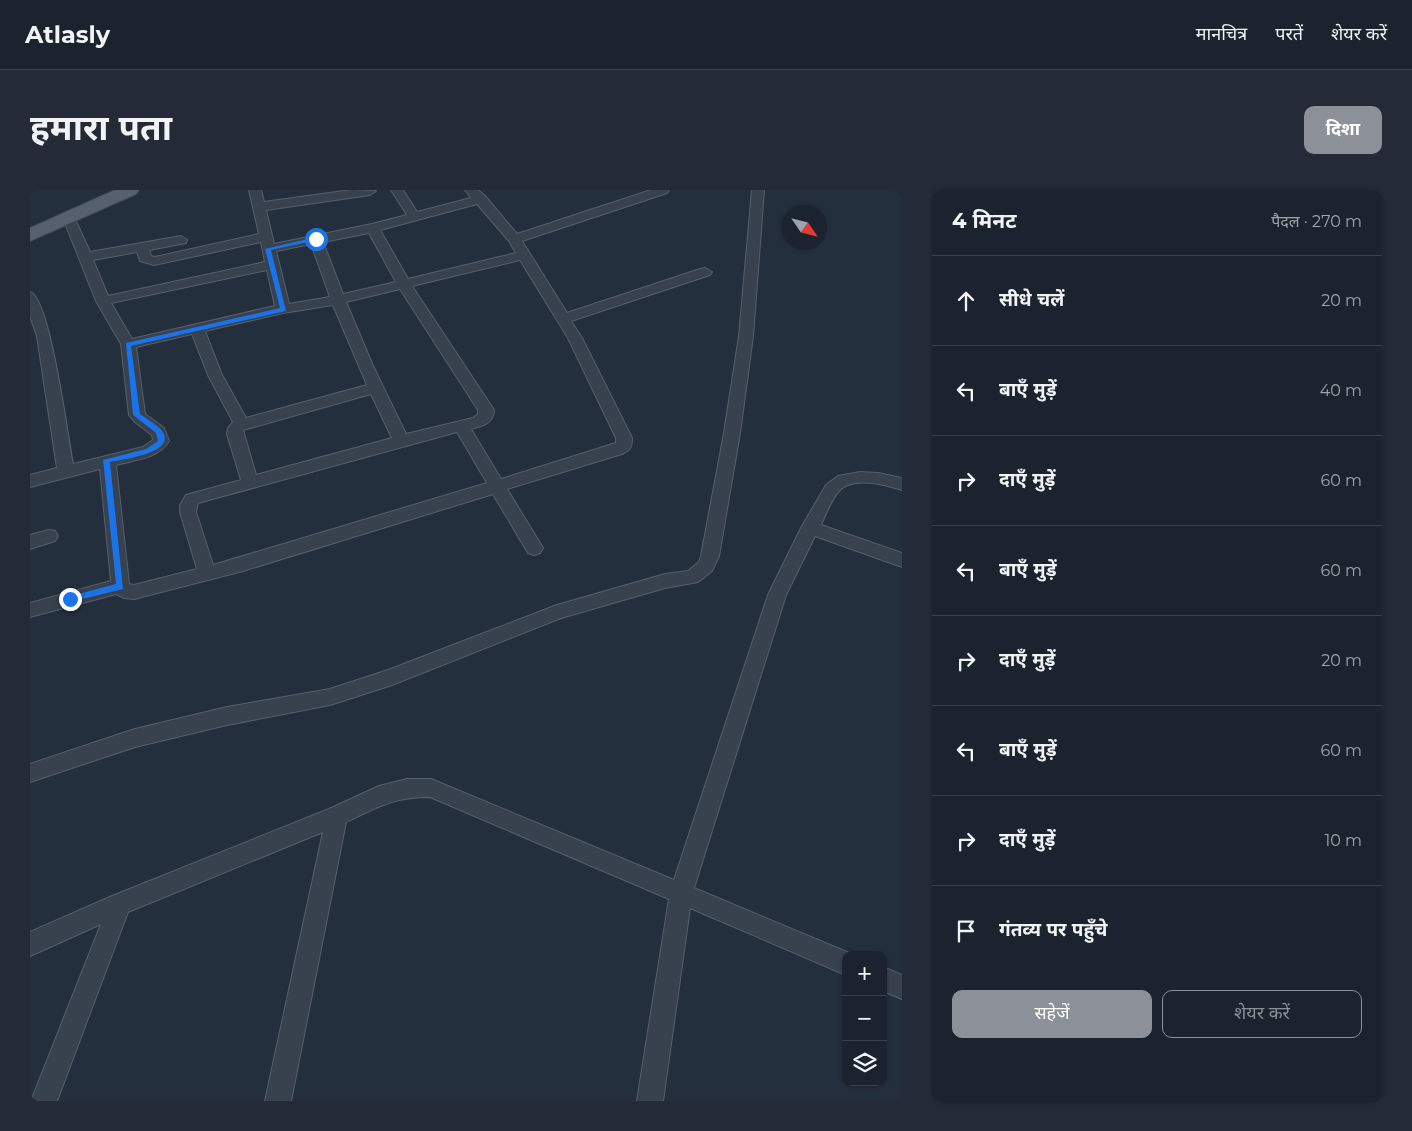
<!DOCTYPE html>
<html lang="hi">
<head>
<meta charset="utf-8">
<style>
	:root { --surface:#1b232e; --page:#242b36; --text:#f1f3f6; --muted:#a0a4aa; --line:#39404a; --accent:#8c9099 }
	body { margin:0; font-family:Montserrat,"Noto Sans Devanagari",sans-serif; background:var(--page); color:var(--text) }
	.controls { position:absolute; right:15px; bottom:15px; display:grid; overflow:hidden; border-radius:10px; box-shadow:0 1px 4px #0004 }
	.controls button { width:45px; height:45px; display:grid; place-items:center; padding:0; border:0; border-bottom:1px solid var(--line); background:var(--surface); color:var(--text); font:25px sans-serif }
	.compass { position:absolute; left:752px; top:15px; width:45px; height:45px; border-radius:50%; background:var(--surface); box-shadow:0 1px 4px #0004; rotate:125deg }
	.stop { position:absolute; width:15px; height:15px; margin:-11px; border:4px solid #1a73e8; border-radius:50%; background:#fff }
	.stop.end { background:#1a73e8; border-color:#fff; box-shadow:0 1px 5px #0008 }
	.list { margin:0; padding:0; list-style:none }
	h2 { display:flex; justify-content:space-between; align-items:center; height:65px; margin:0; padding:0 20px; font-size:21px }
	h2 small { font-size:16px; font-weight:400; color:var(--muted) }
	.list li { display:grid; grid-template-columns:32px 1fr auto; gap:15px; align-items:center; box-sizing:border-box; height:90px; padding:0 20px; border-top:1px solid var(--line) }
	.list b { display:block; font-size:19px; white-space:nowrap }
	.list em { font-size:16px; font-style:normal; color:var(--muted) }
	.actions { display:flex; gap:10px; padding:15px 20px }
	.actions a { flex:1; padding:11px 0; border:1px solid var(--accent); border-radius:10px; text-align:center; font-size:18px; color:var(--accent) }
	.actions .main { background:var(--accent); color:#fff }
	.icon { flex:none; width:28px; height:28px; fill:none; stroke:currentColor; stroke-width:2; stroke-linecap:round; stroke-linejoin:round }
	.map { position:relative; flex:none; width:872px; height:911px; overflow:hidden; border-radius:10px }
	header { display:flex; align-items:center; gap:30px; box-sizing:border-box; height:70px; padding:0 25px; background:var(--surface); border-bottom:1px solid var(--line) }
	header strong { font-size:24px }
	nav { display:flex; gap:28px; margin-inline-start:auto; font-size:18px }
	.intro { display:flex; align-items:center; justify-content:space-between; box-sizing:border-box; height:120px; padding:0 30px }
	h1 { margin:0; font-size:35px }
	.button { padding:12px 22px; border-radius:10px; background:var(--accent); color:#fff; font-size:18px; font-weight:700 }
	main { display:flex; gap:30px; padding:0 30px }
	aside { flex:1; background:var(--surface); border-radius:10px; box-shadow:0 1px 4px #0004 }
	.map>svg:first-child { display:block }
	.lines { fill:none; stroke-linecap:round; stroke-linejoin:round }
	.street-casing { stroke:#565f6c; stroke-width:2 }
	.primary-casing { stroke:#414a57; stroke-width:2 }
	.street { fill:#38414e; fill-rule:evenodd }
	.primary { fill:#56606e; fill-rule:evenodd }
	.route { fill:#1a73e8 }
</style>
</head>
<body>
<header>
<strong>Atlasly</strong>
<nav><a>मानचित्र</a><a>परतें</a><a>शेयर करें</a></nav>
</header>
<div class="intro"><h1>हमारा पता</h1><a class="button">दिशा</a></div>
<main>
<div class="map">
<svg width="872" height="911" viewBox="0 0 872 911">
	<rect width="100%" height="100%" fill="#242f3e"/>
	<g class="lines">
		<g class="street-casing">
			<g id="street">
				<path d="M219 0H231L234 12 321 0 346 1 340 5 236 20 244 54 342 34 377 25 361 0H373L387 22 441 8 435 0H448L455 6 487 44 621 0H639L637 3 492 51 537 123 670 79 675 78 682 82 680 85 541 131 552 148 602 248C602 258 600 260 592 264L477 299 513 358 510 363 504 365 498 363 463 304 213 381 104 409 94 408 86 404 0 427V413L81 391 70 279 0 297V285L27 278 7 146 0 126V102C20 107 38 249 43 274L113 257 123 250 122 245 105 232 99 225 91 154 66 111 33 28 39 24 43 25 60 62 151 46 157 50 156 53 119 60 121 66 125 67 229 44ZM447 14 479 51 486 63 378 89 350 40ZM339 43 366 92 313 104 293 52ZM231 52 235 72 78 106 63 70 107 62 110 71 124 75ZM281 54 300 107 259 114 246 61ZM490 70 538 148 586 248V253L471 289 441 239C452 236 464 233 464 220L382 96ZM237 80 245 116 102 149 81 113ZM370 99 448 220V224L443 228 376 244 343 176 316 112ZM303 115 337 195 216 228 192 185 175 141 253 123ZM162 144 178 185 203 232 198 238 197 244 211 290 156 305 150 315V322L167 379 104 395 99 394 86 275C104 270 128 269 139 251L134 238 115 224 106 157ZM341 204 362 248 226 285 213 240ZM427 242 457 293 183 375 166 322 168 313Z"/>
				<path d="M722 0H734L723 146 710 243 689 366 682 381 668 392 635 398 531 428 362 495 300 515 197 535 105 557 0 592V574L105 539 197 517 300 499 358 480 527 415 635 384 658 381 669 372 671 366 694 243 709 146Z"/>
				<path d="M830 282 848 283 872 288V300C855 295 825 286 810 300 801 309 796 324 791 335L872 363V377L785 346 756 405 664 698 824 765H816V785L660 718 633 911H607L639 709 400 607C363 607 349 617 316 632L261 911H235L293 642 98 722 27 911H1L71 734 0 766V742L82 706 299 619 349 596 377 589H401L644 690 738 405 771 338 796 295 808 286Z"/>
				<path d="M19 340 25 341 28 346 25 351 0 359V345Z"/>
				<path d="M853 777 872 785V809L853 801Z"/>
			</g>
		</g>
		<g class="primary-casing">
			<path id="primary" d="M85 0H109L106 4 0 51V38Z"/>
		</g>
		<use href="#street" class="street"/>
		<use href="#primary" class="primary"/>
	</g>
	<path class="route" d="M286 47 288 50 241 60 256 121 101 156 110 224C117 229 130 236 134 244 142 264 92 269 80 272L93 399 40 412 37 411V407L86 394 73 270 116 259 128 251 126 243 103 225 96 153 250 118 235 59Z"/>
</svg>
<div class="controls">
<button>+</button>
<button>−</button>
<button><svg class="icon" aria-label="layers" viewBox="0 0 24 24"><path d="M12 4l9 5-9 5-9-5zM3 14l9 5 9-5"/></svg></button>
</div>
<svg class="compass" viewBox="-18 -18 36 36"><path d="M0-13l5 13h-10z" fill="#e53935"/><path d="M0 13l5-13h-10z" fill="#a0a4aa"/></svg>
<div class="stop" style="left:286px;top:49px"></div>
<div class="stop end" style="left:40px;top:409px"></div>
</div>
<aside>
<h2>4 मिनट<small>पैदल · 270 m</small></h2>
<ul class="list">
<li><svg class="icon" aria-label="ahead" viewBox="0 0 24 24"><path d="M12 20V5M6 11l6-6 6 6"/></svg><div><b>सीधे चलें</b></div><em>20 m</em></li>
<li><svg class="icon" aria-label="left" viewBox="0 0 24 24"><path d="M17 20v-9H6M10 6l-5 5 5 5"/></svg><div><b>बाएँ मुड़ें</b></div><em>40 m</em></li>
<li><svg class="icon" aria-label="right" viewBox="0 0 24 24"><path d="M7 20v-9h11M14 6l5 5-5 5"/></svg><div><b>दाएँ मुड़ें</b></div><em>60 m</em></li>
<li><svg class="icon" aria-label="left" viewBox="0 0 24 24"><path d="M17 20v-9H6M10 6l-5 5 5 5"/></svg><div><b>बाएँ मुड़ें</b></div><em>60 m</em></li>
<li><svg class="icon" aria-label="right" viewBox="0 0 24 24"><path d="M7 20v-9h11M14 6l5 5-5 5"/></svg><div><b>दाएँ मुड़ें</b></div><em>20 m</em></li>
<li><svg class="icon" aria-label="left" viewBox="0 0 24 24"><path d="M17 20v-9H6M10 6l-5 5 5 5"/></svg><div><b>बाएँ मुड़ें</b></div><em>60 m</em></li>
<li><svg class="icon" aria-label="right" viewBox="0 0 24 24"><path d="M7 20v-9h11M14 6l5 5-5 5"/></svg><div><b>दाएँ मुड़ें</b></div><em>10 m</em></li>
<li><svg class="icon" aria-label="arrive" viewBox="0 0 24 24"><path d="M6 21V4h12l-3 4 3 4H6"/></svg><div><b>गंतव्य पर पहुँचे</b></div></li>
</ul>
<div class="actions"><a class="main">सहेजें</a><a>शेयर करें</a></div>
</aside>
</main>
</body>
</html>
